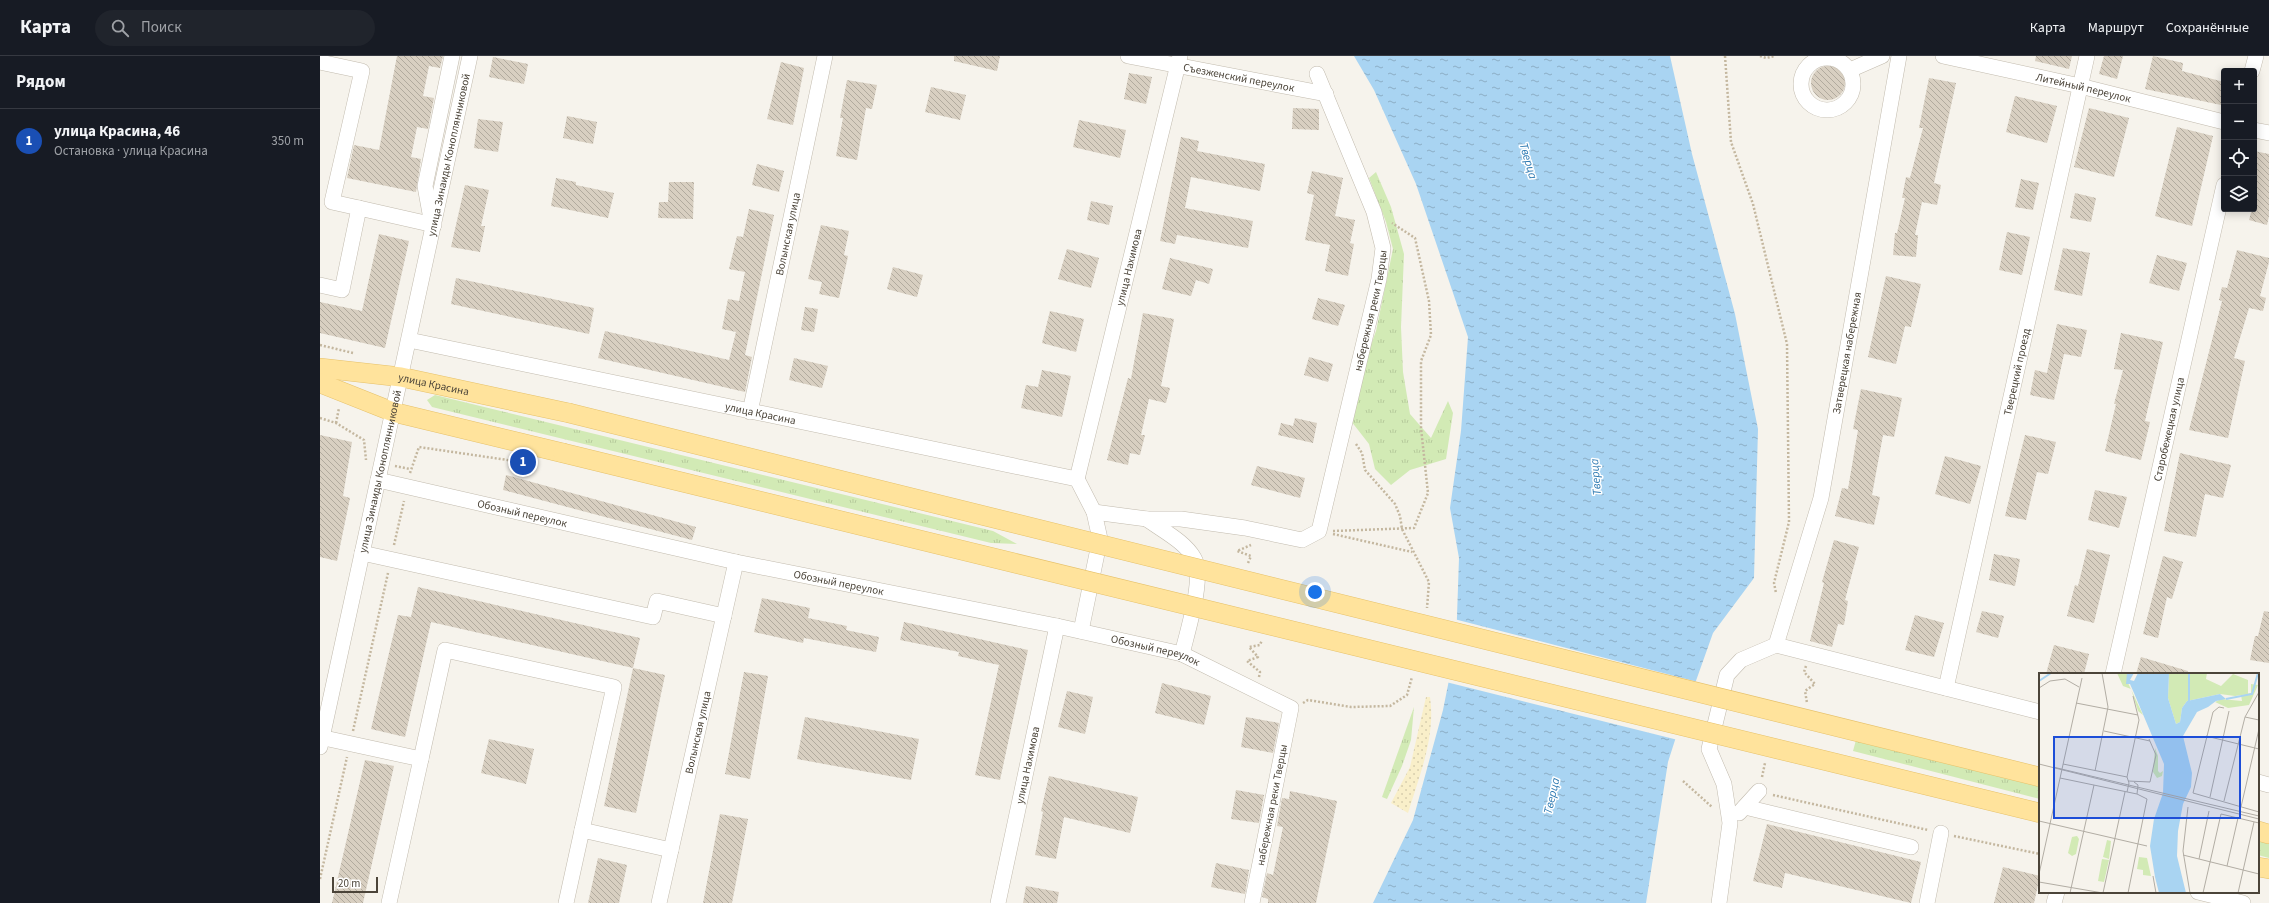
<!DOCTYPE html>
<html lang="ru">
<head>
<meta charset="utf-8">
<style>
	:root { --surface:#171b24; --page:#20242c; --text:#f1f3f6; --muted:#9ea1a6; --line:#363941; --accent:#d93025 }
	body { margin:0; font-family:"Source Sans 3",sans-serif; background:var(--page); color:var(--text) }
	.controls { position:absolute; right:12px; top:12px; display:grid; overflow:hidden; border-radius:4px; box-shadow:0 2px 10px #0003 }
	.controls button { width:36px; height:36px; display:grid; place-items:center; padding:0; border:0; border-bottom:1px solid var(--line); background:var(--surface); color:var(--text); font:20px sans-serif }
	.scale { position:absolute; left:12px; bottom:10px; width:46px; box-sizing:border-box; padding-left:4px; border:2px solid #4b4439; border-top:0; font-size:11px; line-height:14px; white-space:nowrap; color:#4b4439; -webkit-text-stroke:3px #fff; paint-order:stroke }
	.you { position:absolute; left:995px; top:536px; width:14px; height:14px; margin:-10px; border:3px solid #fff; border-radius:50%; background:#1a73e8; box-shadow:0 0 0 6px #1a73e833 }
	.badge { display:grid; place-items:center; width:26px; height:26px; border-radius:50%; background:var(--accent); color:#fff; font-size:13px; font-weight:700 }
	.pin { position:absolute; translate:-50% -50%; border:2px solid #fff; box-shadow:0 1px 4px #0006 }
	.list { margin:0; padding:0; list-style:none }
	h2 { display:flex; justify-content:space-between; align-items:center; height:52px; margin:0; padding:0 16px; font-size:17px }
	h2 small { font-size:13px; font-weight:400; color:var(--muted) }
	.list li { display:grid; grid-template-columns:26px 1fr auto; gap:12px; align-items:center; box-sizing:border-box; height:64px; padding:0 16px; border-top:1px solid var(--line) }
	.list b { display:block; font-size:15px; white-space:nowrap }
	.list p { margin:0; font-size:13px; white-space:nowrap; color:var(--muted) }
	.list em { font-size:13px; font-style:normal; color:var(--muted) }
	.icon { flex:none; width:22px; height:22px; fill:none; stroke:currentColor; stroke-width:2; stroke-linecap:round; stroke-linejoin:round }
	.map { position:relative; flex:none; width:1949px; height:847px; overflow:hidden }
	header { display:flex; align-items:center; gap:24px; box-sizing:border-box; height:56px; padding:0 20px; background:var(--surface); border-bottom:1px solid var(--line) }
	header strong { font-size:19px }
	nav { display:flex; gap:22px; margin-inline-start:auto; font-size:14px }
	.search { width:280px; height:36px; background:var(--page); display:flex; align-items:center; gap:10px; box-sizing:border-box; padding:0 14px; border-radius:22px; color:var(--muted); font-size:15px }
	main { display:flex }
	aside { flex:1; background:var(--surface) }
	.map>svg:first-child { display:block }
	.grass { fill:url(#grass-tufts) }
	.sand { fill:url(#sand-dots) }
	.water { fill:url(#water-ripples) }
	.pier { fill:#f6f3ec }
	.building { fill:url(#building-back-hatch) }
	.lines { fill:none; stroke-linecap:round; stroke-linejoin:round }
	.minor-casing { stroke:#c2bbae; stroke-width:16 }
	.major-casing { stroke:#e6c16a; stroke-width:20 }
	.path { stroke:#c4b79f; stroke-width:2.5; stroke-dasharray:2 2; stroke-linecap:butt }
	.minor { stroke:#fff; stroke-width:15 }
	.major { stroke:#ffe39c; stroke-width:19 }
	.major-bridge-casing { stroke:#e6c16a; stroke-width:20; stroke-linecap:butt }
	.major-bridge { stroke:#ffe39c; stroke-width:19 }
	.labels { text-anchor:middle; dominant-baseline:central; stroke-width:3; stroke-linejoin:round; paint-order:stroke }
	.street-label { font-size:11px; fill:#4b4439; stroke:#fff }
	.water-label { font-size:12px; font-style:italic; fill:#2e7ab2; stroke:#fff }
	.inset-river { fill:none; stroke:#a9d4f2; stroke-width:2 }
	.inset-road { fill:none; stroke:#b2ada4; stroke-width:1 }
	.view { fill:#1d4ed8; fill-opacity:0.15; stroke:#1d4ed8; stroke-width:2 }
	.inset-edge { fill:none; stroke:#4b4439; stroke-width:2 }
</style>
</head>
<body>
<header>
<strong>Карта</strong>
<div class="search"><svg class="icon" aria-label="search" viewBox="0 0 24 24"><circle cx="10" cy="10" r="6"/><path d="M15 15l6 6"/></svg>Поиск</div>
<nav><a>Карта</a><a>Маршрут</a><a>Сохранённые</a></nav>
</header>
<main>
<aside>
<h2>Рядом<small></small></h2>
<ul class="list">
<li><span class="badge" style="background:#1a4fb4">1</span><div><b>улица Красина, 46</b><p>Остановка · улица Красина</p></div><em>350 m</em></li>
</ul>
</aside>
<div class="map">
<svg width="1949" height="847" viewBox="0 0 1949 847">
	<defs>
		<pattern id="grass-tufts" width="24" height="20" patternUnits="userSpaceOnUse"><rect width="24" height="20" fill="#d2eab5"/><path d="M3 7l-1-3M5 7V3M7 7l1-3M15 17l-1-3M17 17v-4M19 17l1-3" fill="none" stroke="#b6ca9c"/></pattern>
		<pattern id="sand-dots" width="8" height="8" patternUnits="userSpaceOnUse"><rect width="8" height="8" fill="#f9efc9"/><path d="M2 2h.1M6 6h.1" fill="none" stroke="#d7cead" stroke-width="1.8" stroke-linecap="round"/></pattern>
		<pattern id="water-ripples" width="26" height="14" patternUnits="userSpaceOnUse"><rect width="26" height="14" fill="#a9d4f2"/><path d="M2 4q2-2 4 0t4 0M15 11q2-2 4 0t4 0" fill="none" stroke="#8caec5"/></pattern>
		<pattern id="building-back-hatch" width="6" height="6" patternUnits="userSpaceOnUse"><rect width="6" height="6" fill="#d8cfc1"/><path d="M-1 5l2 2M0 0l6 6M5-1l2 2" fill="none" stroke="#b1aa9e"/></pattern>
	</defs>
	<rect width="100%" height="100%" fill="#f6f3ec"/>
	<g class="grass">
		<path d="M1056 116 1071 151 1084 198 1081 271 1083 316 1090 358 1111 382 1128 345 1133 357 1126 403 1090 414 1071 429 1055 413 1049 388 1031 365 1039 322 1056 275 1073 193 1066 166 1049 122Z"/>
		<path d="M115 339 673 475 697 488 671 487 112 351 107 344Z"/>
		<path d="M1094 651 1091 684 1082 710 1067 743 1062 741Z"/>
		<path d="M1536 684 1720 730V743L1533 695Z"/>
		<path d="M1938 784 1949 787V802L1938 799Z"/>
	</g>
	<path class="sand" d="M1106 641H1110C1116 680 1099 721 1088 757L1071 747 1090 711Z"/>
	<path class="water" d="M1034 0H1350L1372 98 1415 258 1438 373 1434 522 1393 577 1356 681 1348 706 1326 847H1053L1093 764 1123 654 1136 589 1139 502 1130 452 1141 375 1148 281 1096 128 1054 34Z"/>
	<path class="pier" d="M1134 563 1378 626 1358 684 1126 626 1134 589Z"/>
	<g class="building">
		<path d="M77 0H123L120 12 109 10 103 40 114 42 108 73 97 71 91 101 101 103 96 136 27 122 34 89 59 94Z"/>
		<path d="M634 0H680L677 15 634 5Z"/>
		<path d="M1716 0H1752L1749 13 1715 5Z"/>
		<path d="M1784 0H1803L1797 23 1779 18Z"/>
		<path d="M1833 0 1863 7 1862 15 1904 26 1901 49 1825 33Z"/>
		<path d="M173 1 208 8 204 28 169 21Z"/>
		<path d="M461 6 484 12 473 69 447 63Z"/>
		<circle cx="1508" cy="27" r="17"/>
		<path d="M809 17 832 21 826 48 804 43Z"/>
		<path d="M1609 22 1636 27 1614 127 1621 129 1617 149 1602 146 1595 179H1598L1596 201 1573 199 1575 177H1577L1585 142H1582L1586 121 1590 122 1603 72H1599Z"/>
		<path d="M527 24 557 29 552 53 546 52 537 104 516 100 523 62H520Z"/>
		<path d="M611 31 646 39 640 64 605 56Z"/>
		<path d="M1695 40 1737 50 1727 87 1686 76Z"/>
		<path d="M973 52 999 53V74L972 73Z"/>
		<path d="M1769 52 1809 62 1794 121 1754 111Z"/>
		<path d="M247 60 277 66 273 88 243 82Z"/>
		<path d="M158 63 183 66 178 96 154 92Z"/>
		<path d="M759 64 806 74 800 102 753 91Z"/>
		<path d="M1857 71 1893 80 1872 170 1835 160Z"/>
		<path d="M861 81 879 85 877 95 945 108 940 135 871 121 865 152 933 165 928 192 857 179 855 188 840 185Z"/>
		<path d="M1934 95 1949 98V160L1947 169 1929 164 1932 153H1934Z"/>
		<path d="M437 108 464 115 459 136 432 129Z"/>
		<path d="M992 115 1023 122 1015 160 1035 164 1030 187 1034 188 1028 220 1005 215 1010 189 985 184 994 139 987 137Z"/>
		<path d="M236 122 256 126V129L294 137 288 162 231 150Z"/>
		<path d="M1701 123 1719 127 1713 154 1695 151Z"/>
		<path d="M349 126H374L373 163 338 162 339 146H348Z"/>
		<path d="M145 129 169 134 161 170H165L160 196 131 191Z"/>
		<path d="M1755 137 1776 142 1771 166 1750 162Z"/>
		<path d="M771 145 793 150 789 169 767 164Z"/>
		<path d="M429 153 454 159 425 299 432 301 425 336 278 302 285 275 409 304 416 276 402 273 408 243 419 245 425 216 409 213 417 180 423 181Z"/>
		<path d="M501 169 529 175 524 199 528 200 519 242 499 238 502 226 488 223Z"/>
		<path d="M1687 176 1710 181 1702 219 1679 214Z"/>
		<path d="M59 178 89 185 65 292 0 277V246L42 255Z"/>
		<path d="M1743 192 1770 197 1762 240 1734 234Z"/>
		<path d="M747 193 779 202 771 232 738 223Z"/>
		<path d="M1917 194 1949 202V206L1940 240 1946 242 1943 255 1929 252 1914 302 1925 305 1908 382 1869 374 1902 245 1899 244 1902 231 1907 232Z"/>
		<path d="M1837 199 1867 207 1859 235 1829 227Z"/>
		<path d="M850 202 893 213 889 228 876 224 871 240 842 233Z"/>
		<path d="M573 211 603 219 597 241 567 233Z"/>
		<path d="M1566 220 1601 228 1591 271 1585 270 1576 308 1548 301Z"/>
		<path d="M136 222 274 252 269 278 131 248Z"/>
		<path d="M998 242 1025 249 1018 270 992 263Z"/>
		<path d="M485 251 498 253 494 276 481 274Z"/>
		<path d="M730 255 764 263 756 296 722 287Z"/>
		<path d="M823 257 854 263 841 330 850 332 846 347 829 343 821 379H825L820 399 810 397 808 409 787 404 808 322 811 323Z"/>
		<path d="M1737 268 1767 274 1761 301 1744 298 1734 344 1710 339 1715 314 1727 317Z"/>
		<path d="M1801 277 1843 286 1825 365 1830 366 1821 404 1785 395 1796 348H1794L1803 314 1794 313Z"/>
		<path d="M989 301 1013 308 1008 326 984 319Z"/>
		<path d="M474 302 508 310 502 332 469 324Z"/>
		<path d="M722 314 751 320 742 361 701 352 706 329 718 331Z"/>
		<path d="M1541 333 1582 342 1574 381 1563 379 1552 439 1560 441 1554 469 1515 460 1522 432 1528 433 1538 374 1533 373Z"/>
		<path d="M975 362 997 367 993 387 958 379 961 367 973 370Z"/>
		<path d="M0 379 32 386 23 440 30 442 17 505 0 501Z"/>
		<path d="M1705 379 1736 386 1728 418 1717 416 1706 464 1685 460Z"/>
		<path d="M1860 397 1911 409 1903 442 1885 438 1876 481 1844 475Z"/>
		<path d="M1625 400 1661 410 1650 448 1615 438Z"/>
		<path d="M937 410 985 422 980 442 931 429Z"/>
		<path d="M186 419 376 471 372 484 183 434Z"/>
		<path d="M1775 434 1807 441 1799 472 1768 464Z"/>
		<path d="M1514 484 1539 491 1525 544 1528 545 1524 569 1518 568 1512 591 1490 585 1504 527 1502 526Z"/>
		<path d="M1767 493 1790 499 1774 567 1747 560 1755 529 1758 530Z"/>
		<path d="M1674 498 1700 503 1695 530 1669 524Z"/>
		<path d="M1843 500 1863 506 1852 543 1847 541 1838 582 1823 578Z"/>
		<path d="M98 531 320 582 313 612 111 566 85 681 51 673 78 559 91 561Z"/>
		<path d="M442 542 490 552 488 562 527 570 526 574 559 581 556 596 484 582 483 587 434 576Z"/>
		<path d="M1662 555 1684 560 1678 582 1656 576Z"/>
		<path d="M1944 555 1949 556V607L1930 604 1935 580H1938Z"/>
		<path d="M1595 559 1624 567 1614 601 1585 594Z"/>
		<path d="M584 566 708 594 680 724 655 719 679 609 638 600 639 596 580 584Z"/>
		<path d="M1734 589 1769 598 1764 618H1726Z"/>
		<path d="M1821 601 1868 615V618H1816Z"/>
		<path d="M313 612 345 619 316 757 284 750Z"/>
		<path d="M424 616 448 620 430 723 405 718Z"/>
		<path d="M842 627 891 640 884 669 835 657Z"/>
		<path d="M747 635 773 641 765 678 738 671Z"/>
		<path d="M485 661 599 683 591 724 477 703Z"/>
		<path d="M926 661 959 667 953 697 921 691Z"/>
		<path d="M169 683 214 693 206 728 161 717Z"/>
		<path d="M45 704 74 710 43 847H12Z"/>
		<path d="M729 720 818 741 810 777 744 761 736 803 715 799 723 756 721 755Z"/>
		<path d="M916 734 944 739 939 767 911 763Z"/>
		<path d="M970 735 1017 745 996 847H948V843L942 841 947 817 953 819 963 771 957 770 962 742 969 743Z"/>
		<path d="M400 758 428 763 412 847H383Z"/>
		<path d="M1447 768 1601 806 1591 847 1465 817 1462 832 1433 825Z"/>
		<path d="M278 802 307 809 299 847H268Z"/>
		<path d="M896 807 929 814 925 838 891 831Z"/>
		<path d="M1683 811 1720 820 1714 847H1674Z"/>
		<path d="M706 830 739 836 737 847H703Z"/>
	</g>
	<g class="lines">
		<g class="minor-casing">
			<g id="minor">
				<path id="s1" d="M808 0 1006 38"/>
				<path id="s2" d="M1623 0 1760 30 1904 66"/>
				<circle cx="1507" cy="28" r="26"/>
				<path d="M0 6 42 15 12 146 39 152"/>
				<path d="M1530 14 1562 0"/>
				<path d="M1932 15 1936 0"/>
				<path d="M1934 74 1949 77"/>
				<path d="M111 163 105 130 132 0"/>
				<path d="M0 229 22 234 39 152 114 169"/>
				<path id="s3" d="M89 284 757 423"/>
				<path id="s4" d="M430 356 505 0"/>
				<path id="s5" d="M757 423 860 0"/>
				<path d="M757 423 774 456 780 483 761 575"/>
				<path id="s6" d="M58 424 416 506 737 570 862 598 971 652 932 847"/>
				<path id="s7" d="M774 456 827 463H861L925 472 982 484 999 475 1059 223 1063 192 1054 156 997 18"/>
				<path d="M827 463C843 475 864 485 874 502 885 520 867 577 862 598"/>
				<path d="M42 497 333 561 337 545 404 560"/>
				<path id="s8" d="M1456 589 1501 442 1579 0"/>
				<path id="s9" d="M1793 618 1904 129"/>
				<path id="s10" d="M1626 632 1767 0"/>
				<path d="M0 681 101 703 69 847"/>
				<path id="s11" d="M0 691 150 0"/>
				<path d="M101 703 125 594 294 631 262 774"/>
				<path d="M1938 726 1949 729"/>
				<path d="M1425 751 1591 791"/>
				<path d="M1419 757 1439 735"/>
				<path d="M1878 836 1923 847"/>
				<path d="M246 847 262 774 351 794"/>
				<path id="s12" d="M339 847 416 506"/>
				<path id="s13" d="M678 847 737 570"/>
				<path d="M1399 847 1410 767 1404 728 1389 693 1407 619 1421 604 1456 589 1720 656"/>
				<path d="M1607 847 1621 777"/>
				<path d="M1734 847 1737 836"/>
			</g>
		</g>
		<g class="major-casing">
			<g id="major">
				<path id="s14" d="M0 312 81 321 249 357"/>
				<path d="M0 327 73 356 243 397"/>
				<path d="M1938 775 1949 778"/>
				<path d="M1938 811 1949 813"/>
			</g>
		</g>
		<g class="path">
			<path d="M1405 0 1411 86 1433 148 1467 288 1469 466 1454 527 1456 537"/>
			<path d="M1440 0 1446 2 1455 0"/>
			<path d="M0 289 33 297"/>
			<path d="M0 362 16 367 44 384 46 404"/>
			<path d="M16 367 19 352"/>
			<path d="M1036 388 1042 397 1045 414 1075 448 1080 460 1082 473 1109 526 1107 552"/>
			<path d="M75 410 90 413"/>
			<path d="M90 417 99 391 201 406"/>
			<path d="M1013 475 1094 472 1108 437 1101 372V305L1111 279 1109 245 1095 182 1072 167"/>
			<path d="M1013 478 1092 496"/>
			<path d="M74 489 84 445"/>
			<path d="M928 507 931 500 917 495 931 489"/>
			<path d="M1486 610 1484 616 1495 628 1485 635 1487 647"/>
			<path d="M939 621 940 616 927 605 938 601 929 591 940 589 942 584"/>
			<path d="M983 647 988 644 1031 651 1070 650 1087 639 1092 621"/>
			<path d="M33 675 68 517"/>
			<path d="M1442 721 1445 707"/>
			<path d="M1363 725 1392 751"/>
			<path d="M1453 739 1608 774"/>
			<path d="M1634 780 1720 798"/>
			<path d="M0 823 27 701"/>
		</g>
		<use href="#minor" class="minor"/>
		<use href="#major" class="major"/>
		<g class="major-bridge-casing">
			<g id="major-bridge">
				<path d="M249 357 1720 721"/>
				<path d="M243 397 1720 757"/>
			</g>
		</g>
		<use href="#major-bridge" class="major-bridge"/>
	</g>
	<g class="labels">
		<g class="street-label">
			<text stroke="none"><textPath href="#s1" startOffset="113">Съезженский переулок</textPath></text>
			<text stroke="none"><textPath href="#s2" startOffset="144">Литейный переулок</textPath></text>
			<text stroke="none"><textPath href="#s11" startOffset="606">улица Зинаиды Коноплянниковой</textPath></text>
			<text stroke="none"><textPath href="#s4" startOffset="182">Волынская улица</textPath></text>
			<text stroke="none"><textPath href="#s5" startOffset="218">улица Нахимова</textPath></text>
			<text stroke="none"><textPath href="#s7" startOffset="456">набережная реки Тверцы</textPath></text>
			<text stroke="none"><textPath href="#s8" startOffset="301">Затверецкая набережная</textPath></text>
			<text stroke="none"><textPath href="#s10" startOffset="324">Тверецкий проезд</textPath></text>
			<text stroke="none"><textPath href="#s14" startOffset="115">улица Красина</textPath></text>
			<text stroke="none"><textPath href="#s3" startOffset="359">улица Красина</textPath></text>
			<text stroke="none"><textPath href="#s9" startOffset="251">Старобежецкая улица</textPath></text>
			<text stroke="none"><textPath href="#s11" startOffset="282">улица Зинаиды Коноплянниковой</textPath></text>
			<text stroke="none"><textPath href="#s6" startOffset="148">Обозный переулок</textPath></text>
			<text stroke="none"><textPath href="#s6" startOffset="472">Обозный переулок</textPath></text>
			<text stroke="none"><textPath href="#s6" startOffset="796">Обозный переулок</textPath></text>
			<text stroke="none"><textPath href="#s12" startOffset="175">Волынская улица</textPath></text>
			<text stroke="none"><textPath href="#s13" startOffset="141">улица Нахимова</textPath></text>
			<text transform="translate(952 749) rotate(-79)">набережная реки Тверцы</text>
		</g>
		<g class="water-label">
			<text transform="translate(1208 105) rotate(74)">Тверца</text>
			<text transform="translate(1276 421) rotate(-95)">Тверца</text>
			<text transform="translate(1232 740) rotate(-77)">Тверца</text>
		</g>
	</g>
	<g transform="translate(1719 617)">
		<rect width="220" height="220" fill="#f6f3ec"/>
		<path d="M78 0H88L89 10 104 42 99 38 92 16 84 13ZM130 0H168L167 6 182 13 194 1 209 7V21L196 23 181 21 148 28 143 35 141 49 137 51 129 25ZM116 75 119 83V98L121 100 124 98 123 103 118 105 114 99ZM68 167 72 168 70 186 64 184ZM100 184 108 185 112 203 104 202V197L98 196Z" fill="#d2eab5"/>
		<path d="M212 11 219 12 210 32 189 35 176 29 182 26 203 28 202 22 212 20ZM63 186 70 187 65 209 59 208Z" fill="#d2eab5"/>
		<path d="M38 163 40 166 37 181 33 183 29 180 33 164Z" fill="#d2eab5"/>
		<path d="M88 0H95L91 7 95 8 99 0H130L129 25 137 51 141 49 143 35 148 28 181 21 187 26 177 28 169 34 158 39 144 63 153 100 152 114 144 131 139 158 138 183 147 220H120L116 204 111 173 115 146 124 120 125 91 95 20 91 11H87Z" fill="#a9d4f2"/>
		<path class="inset-river" d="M150 0V28M0 8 12 0M187 26 213 21 219 0"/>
		<path class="inset-road" d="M0 15 11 8 26 6 40 14M37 30 99 42M185 35 180 34 174 39 154 120 220 139M206 44 220 47M65 58 111 68M167 63 220 76M0 91 220 146M24 91 88 104M14 94 220 143M56 98 69 34 63 0M88 104 100 47 94 23M88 104 90 110 88 119M21 105 98 121 108 126 89 220M89 108 111 109 117 82 110 66M95 109 99 112 98 121M171 124 190 38M185 128 206 44 220 19M149 134 144 178 151 220M202 134 220 56M0 148 108 173M144 182 220 201M160 186 170 138M188 193 199 145M0 201 43 5M114 203 117 220M0 209 64 220 86 119M31 220 55 112M164 220 182 141 220 150M199 220 215 149"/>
		<path class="view" d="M15 64H201V145H15Z"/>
		<rect width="220" height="220" class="inset-edge"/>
	</g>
</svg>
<div class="controls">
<button>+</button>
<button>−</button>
<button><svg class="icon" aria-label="locate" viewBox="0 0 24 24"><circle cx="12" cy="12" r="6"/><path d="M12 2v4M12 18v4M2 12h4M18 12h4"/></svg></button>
<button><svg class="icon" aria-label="layers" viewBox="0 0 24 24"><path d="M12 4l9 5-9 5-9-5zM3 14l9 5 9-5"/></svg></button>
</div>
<div class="scale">20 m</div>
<div class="you"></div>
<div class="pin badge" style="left:203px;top:406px;background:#1a4fb4">1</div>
</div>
</main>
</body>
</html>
